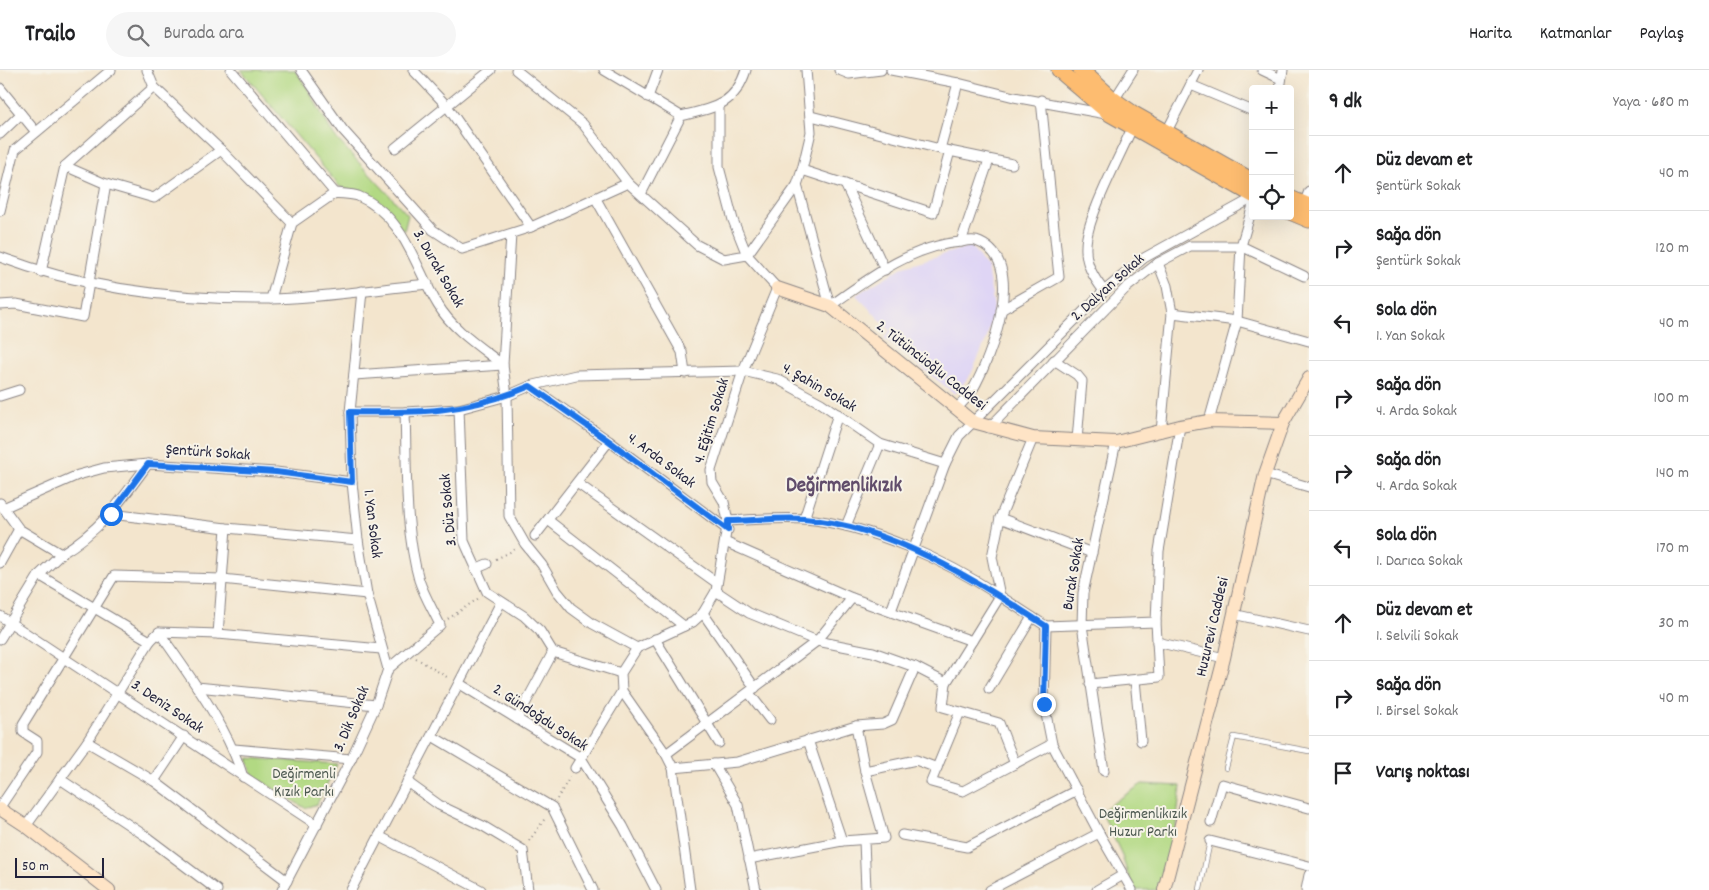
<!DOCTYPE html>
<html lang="tr">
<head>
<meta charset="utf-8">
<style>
	:root { --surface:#fff; --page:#f6f6f6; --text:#202124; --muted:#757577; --line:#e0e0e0 }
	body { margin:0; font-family:Dekko,sans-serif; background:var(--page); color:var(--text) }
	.controls { position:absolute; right:15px; top:15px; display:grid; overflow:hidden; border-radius:5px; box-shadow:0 5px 20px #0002 }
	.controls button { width:45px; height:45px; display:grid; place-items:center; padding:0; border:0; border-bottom:1px solid var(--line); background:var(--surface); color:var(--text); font:25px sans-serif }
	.scale { position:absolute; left:15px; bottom:12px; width:89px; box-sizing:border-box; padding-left:5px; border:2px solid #22223b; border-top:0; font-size:14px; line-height:18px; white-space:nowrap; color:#22223b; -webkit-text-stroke:4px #f7f3e8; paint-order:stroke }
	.stop { position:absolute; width:15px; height:15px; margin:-11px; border:4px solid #1a73e8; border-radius:50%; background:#fff }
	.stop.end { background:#1a73e8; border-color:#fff; box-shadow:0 1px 5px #0008 }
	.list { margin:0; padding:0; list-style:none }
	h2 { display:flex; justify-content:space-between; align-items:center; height:65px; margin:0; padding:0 20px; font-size:21px }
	h2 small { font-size:16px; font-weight:400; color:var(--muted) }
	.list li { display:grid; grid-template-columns:32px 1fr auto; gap:15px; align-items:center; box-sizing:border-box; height:75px; padding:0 20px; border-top:1px solid var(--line) }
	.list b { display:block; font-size:19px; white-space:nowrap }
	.list p { margin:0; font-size:16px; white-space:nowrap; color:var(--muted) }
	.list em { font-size:16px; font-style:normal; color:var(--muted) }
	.icon { flex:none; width:28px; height:28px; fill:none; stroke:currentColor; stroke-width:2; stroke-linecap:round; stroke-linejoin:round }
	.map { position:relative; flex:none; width:1309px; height:820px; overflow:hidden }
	header { display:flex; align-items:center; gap:30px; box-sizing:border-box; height:70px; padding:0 25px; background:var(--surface); border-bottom:1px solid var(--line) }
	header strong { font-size:24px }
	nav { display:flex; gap:28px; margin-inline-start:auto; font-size:18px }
	.search { width:350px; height:45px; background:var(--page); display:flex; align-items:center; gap:12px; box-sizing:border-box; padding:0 18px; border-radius:28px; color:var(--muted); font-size:19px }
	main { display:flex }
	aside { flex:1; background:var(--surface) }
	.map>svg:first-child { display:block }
	.built { fill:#dfd5f5 }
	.green { fill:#b2d983; stroke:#6a7e5f }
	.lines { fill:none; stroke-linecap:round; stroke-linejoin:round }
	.lane-casing { stroke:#8a8484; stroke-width:6 }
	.street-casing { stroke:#8a8484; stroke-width:11 }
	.secondary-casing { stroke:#8a8484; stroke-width:14 }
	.primary-casing { stroke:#8a8484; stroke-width:17 }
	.path { stroke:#8a8484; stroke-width:2; stroke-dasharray:1 4; stroke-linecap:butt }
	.lane { stroke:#fff; stroke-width:4.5 }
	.street { stroke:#fff; stroke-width:9 }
	.secondary { stroke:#fee4c6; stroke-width:12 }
	.primary { stroke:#fdbc70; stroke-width:15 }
	.route { stroke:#1a73e8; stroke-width:6 }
	.labels { text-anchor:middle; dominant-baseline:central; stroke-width:4; stroke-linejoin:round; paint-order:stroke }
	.street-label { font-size:16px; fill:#22223b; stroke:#f7f3e8 }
	.park-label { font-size:16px; fill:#4d5951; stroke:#f7f3e8 }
	.district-label { font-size:21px; font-weight:bold; fill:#614d6b; stroke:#f7f3e8 }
</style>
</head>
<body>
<header>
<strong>Trailo</strong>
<div class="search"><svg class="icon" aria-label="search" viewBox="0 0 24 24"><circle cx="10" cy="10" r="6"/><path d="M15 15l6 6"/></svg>Burada ara</div>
<nav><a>Harita</a><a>Katmanlar</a><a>Paylaş</a></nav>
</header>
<main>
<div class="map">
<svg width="1309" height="820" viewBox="0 0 1309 820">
	<rect width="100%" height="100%" fill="#f7f3e8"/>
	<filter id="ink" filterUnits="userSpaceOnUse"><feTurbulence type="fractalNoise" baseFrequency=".02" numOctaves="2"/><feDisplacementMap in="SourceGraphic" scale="10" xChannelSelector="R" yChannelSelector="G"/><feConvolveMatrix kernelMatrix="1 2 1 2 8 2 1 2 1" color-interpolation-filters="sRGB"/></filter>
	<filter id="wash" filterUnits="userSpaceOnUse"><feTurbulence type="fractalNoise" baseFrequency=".0096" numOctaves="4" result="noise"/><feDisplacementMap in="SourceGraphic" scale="20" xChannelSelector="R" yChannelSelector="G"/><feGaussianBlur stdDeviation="1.12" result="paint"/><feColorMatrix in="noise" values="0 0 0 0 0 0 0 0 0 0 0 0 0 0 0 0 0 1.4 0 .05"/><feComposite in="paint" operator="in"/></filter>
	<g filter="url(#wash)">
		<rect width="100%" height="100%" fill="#f3e5cd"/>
		<path class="built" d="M971 176 987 198 994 237 987 268 971 304 955 324 884 268 890 260 856 225 904 196Z"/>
		<g class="green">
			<path d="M241 0H295L308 19 334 66 408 145 404 161 365 126 340 117Z"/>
			<path d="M247 688 337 694 317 734 305 738 253 706Z"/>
			<path d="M1142 714 1181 716 1171 794 1164 820H1133L1121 783 1101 741Z"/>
		</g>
	</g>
	<g filter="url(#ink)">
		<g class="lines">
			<g class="lane-casing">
				<g id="lane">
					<path d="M1226 698 1234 667 1309 681"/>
					<path d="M1200 819 1210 771"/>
				</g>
			</g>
			<g class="street-casing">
				<g id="street">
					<path d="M147 0 154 17 221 80 292 153 271 229"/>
					<path d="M231 0 335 123"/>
					<path d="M301 0 343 60 433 160 462 179 531 157 628 113"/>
					<path d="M413 0 447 36 531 157"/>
					<path d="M516 0 583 54 628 113 697 175 724 189 747 185 797 115 802 100 811 62 806 0"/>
					<path d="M604 0 681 46"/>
					<path d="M839 0 849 4 881 0"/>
					<path d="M891 0 958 13 1014 27 1106 44"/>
					<path d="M1262 0 1281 9"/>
					<path d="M1191 15 1253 41"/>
					<path d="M0 18 36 62"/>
					<path d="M1280 19 1283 0"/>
					<path d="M648 27 658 0"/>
					<path d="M1114 30 1133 0"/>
					<path d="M811 46 940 79 1012 94"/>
					<path d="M1166 63 1198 0"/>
					<path d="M0 64 21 44"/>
					<path d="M395 78 491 0"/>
					<path d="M940 79 958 13"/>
					<path d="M65 96 106 114 154 128 221 80"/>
					<path d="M802 100 933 143 950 81"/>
					<path d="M845 114 885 200"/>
					<path d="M797 115 830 236C868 209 913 175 961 172 966 171 972 170 976 171 1030 189 991 288 972 321 968 327 962 333 957 338"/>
					<path d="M641 124 681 46C714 38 735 35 746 0"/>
					<path d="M596 129 682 282 685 303"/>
					<path d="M1304 134 1309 121"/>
					<path d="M0 141 15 80 111 0"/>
					<path d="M292 153 335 123C342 124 352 124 358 126 405 146 414 196 438 235 453 260 480 277 503 295L507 326 509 446 525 474 542 495 557 521 571 538 593 554 637 578"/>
					<path d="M961 172 989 90"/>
					<path d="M0 187C85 219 178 230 269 229 322 228 376 219 428 214"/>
					<path d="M1158 193 1167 216 1172 243 1161 362"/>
					<path d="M41 202 65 96 154 17"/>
					<path d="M362 221 350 342 352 412 358 470 367 524 388 599"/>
					<path d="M1104 221C1094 208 1085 194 1086 176 1086 149 1120 86 1132 58"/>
					<path d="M0 235 16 234 83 247 106 114"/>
					<path d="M1001 240 1059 207 1041 30"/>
					<path d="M1172 243 1237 251 1309 271"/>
					<path d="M1054 290 1077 305 1082 311 1077 370"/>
					<path d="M354 305 503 295 511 164"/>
					<path d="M530 316 609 371 728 460"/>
					<path d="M0 326 19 320"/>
					<path d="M459 339 464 471 487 522 524 546 540 561 553 582 621 603"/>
					<path d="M350 342H405L459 339 507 326 530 316 576 305 743 301 777 309 821 333 880 374 945 394 959 366 1104 221 1144 188 1253 128"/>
					<path d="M1209 351 1237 251 1241 176 1304 206"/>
					<path d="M989 358 1126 218 1158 193 1190 176H1241L1253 135"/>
					<path d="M1265 404 1309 417"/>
					<path d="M577 413 717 513"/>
					<path d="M0 433 19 459 61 484C102 459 120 432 148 394L276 402 352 412"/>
					<path d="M3 438 78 405 104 398 148 394"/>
					<path d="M111 444 226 458 358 470"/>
					<path d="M1000 448 1092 483"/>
					<path d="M804 449 838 344"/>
					<path d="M548 450 684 556"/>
					<path d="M728 451C753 450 780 447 805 449 870 455 945 490 1000 526"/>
					<path d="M846 456 880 374"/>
					<path d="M535 466 609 371"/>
					<path d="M725 472 852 528 972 571"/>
					<path d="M0 493 19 459"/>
					<path d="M475 499 487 494"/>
					<path d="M39 505 150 571 159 562C190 607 226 653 243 707"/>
					<path d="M716 521 749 543 817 571 873 582 915 597 946 613 1000 526 1046 556 1156 552"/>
					<path d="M1000 526 992 487 1000 448 1033 368"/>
					<path d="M891 541 945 394"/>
					<path d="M703 543 755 618"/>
					<path d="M1233 544 1309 561"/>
					<path d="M0 546 317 755"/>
					<path d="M1046 556 1044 634 1052 674 1099 763 1132 820"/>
					<path d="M159 562 218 564 381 579"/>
					<path d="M218 564 226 458"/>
					<path d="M0 569 39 505 61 484"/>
					<path d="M655 569 719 673"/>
					<path d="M1157 572 1224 588"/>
					<path d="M1135 610 1141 671"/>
					<path d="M946 613 943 637 999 653 1015 694"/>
					<path d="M460 614 581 688 623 756 656 820"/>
					<path d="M1090 614 1159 607 1156 552 1159 481 1180 356"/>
					<path d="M197 617 376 635"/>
					<path d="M989 619 1032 547"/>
					<path d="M749 623 770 650"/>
					<path d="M960 642 931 712 963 721 1052 674"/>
					<path d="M517 649 553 582"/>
					<path d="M432 666 552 737 593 820"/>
					<path d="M808 670 842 771"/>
					<path d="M87 672 154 711 287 811"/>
					<path d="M234 679 351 689"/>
					<path d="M666 684 817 571 852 528"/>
					<path d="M714 694 738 735 756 820"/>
					<path d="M575 698 622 621"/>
					<path d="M673 698 737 692 856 656 883 654 892 650 915 597"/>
					<path d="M865 701 916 690 937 698"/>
					<path d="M1104 701 1082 555 1083 523 1116 372"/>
					<path d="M60 709 144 765 217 820"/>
					<path d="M154 711 184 666"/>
					<path d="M407 712 439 735 483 756 523 780 528 820"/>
					<path d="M0 737 37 682V671L23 662V654L114 506 222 509 367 524"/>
					<path d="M1211 752 1222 714 1309 738"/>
					<path d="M26 756 87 672 150 571"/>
					<path d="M902 765 967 777 1077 720"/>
					<path d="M379 766 481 820"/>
					<path d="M864 771 866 820"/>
					<path d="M1210 771 1309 796"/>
					<path d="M749 789 842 771 884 768 865 701 856 656"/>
					<path d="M282 820 351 689 376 635 388 599 440 555C433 540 424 525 419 510 404 457 407 397 405 342"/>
					<path d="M351 820 501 532"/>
					<path d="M690 820 673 698 666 684 622 621 621 603 637 578 693 552 703 543 716 521 728 451 724 432 712 412 711 400 743 301 777 218 747 185 733 150 719 97V37"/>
					<path d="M990 820 1099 763"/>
					<path d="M1097 820 1123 805"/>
					<path d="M1306 820 1309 805"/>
				</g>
			</g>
			<g class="secondary-casing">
				<g id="secondary">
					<path d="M777 218 830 236 973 352 1033 368 1116 372 1180 356 1209 351 1283 353"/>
					<path d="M0 739 26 756 109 820"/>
					<path d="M1164 820 1224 588 1265 404 1283 353 1309 308"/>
				</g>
			</g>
			<g class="primary-casing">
				<g id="primary">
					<path d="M1059 0 1110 44 1253 125"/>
					<path d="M1081 0 1114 30 1134 44 1253 111"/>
					<path d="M1290 128 1309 136"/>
					<path d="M1290 142 1309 150"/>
				</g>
			</g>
			<g class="path">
				<path d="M496 489 516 479"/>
				<path d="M448 549 479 528"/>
				<path d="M416 588 450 609"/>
				<path d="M557 729 570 707"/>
				<path d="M529 771 546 747"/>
			</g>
			<use href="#lane" class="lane"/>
			<use href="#street" class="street"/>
			<use href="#secondary" class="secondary"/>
			<use href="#primary" class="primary"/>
		</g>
	</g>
	<g class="lines" filter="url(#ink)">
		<path class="route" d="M111 444 148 394 276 402 352 412 350 342C417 343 467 343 530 316L609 371 728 460V451C753 451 780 447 804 449 891 456 975 510 1046 556L1044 634"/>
	</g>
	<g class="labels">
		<g class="street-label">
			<text transform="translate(438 199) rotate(60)">3. Durak Sokak</text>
			<text transform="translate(1108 218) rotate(-42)">2. Dalyan Sokak</text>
			<text transform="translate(931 296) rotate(38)">2. Tütüncüoğlu Caddesi</text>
			<text transform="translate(819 318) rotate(30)">4. Şahin Sokak</text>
			<text transform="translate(712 351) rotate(-73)">4. Eğitim Sokak</text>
			<text transform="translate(208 383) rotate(4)">Şentürk Sokak</text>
			<text transform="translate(661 391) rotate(37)">4. Arda Sokak</text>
			<text transform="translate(449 440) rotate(-95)">3. Düz Sokak</text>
			<text transform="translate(372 454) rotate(83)">1. Yan Sokak</text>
			<text transform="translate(1074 504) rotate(-81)">Burak Sokak</text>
			<text transform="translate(1213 557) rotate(-77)">Huzurevi Caddesi</text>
			<text transform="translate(167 637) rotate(34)">3. Deniz Sokak</text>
			<text transform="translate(540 648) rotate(33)">2. Gündoğdu Sokak</text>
			<text transform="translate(352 649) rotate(-67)">3. Dik Sokak</text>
		</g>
		<g class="park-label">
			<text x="304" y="704">Değirmenli<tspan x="304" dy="18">Kızık Parkı</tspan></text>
			<text x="1143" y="744">Değirmenlikızık<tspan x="1143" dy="18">Huzur Parkı</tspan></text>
		</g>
		<g class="district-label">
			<text x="844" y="417">Değirmenlikızık</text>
		</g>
	</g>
</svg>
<div class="controls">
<button>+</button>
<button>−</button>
<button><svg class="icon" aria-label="locate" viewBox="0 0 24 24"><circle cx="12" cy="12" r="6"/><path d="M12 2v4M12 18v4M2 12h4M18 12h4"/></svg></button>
</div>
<div class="scale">50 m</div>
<div class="stop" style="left:111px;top:444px"></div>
<div class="stop end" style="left:1044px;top:634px"></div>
</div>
<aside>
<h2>9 dk<small>Yaya · 680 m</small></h2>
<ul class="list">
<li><svg class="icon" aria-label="ahead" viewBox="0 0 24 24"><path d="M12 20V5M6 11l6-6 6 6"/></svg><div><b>Düz devam et</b><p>Şentürk Sokak</p></div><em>40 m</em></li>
<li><svg class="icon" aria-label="right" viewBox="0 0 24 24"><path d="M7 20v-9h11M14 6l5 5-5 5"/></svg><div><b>Sağa dön</b><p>Şentürk Sokak</p></div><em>120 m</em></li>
<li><svg class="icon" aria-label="left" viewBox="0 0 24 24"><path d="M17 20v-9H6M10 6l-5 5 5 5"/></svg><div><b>Sola dön</b><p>1. Yan Sokak</p></div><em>40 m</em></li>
<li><svg class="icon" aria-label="right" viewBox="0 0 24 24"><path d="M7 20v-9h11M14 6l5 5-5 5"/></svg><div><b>Sağa dön</b><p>4. Arda Sokak</p></div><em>100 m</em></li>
<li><svg class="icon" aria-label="right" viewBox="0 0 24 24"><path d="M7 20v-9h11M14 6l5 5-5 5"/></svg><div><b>Sağa dön</b><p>4. Arda Sokak</p></div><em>140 m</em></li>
<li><svg class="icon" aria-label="left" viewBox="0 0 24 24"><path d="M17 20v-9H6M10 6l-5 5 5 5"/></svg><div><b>Sola dön</b><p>1. Darıca Sokak</p></div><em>170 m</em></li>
<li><svg class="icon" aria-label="ahead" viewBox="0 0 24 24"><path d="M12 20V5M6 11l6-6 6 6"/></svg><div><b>Düz devam et</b><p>1. Selvili Sokak</p></div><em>30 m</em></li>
<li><svg class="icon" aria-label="right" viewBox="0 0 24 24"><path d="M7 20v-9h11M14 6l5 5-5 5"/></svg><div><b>Sağa dön</b><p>1. Birsel Sokak</p></div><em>40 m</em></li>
<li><svg class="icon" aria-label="arrive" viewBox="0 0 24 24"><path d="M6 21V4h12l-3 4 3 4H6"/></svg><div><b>Varış noktası</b></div></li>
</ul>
</aside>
</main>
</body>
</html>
